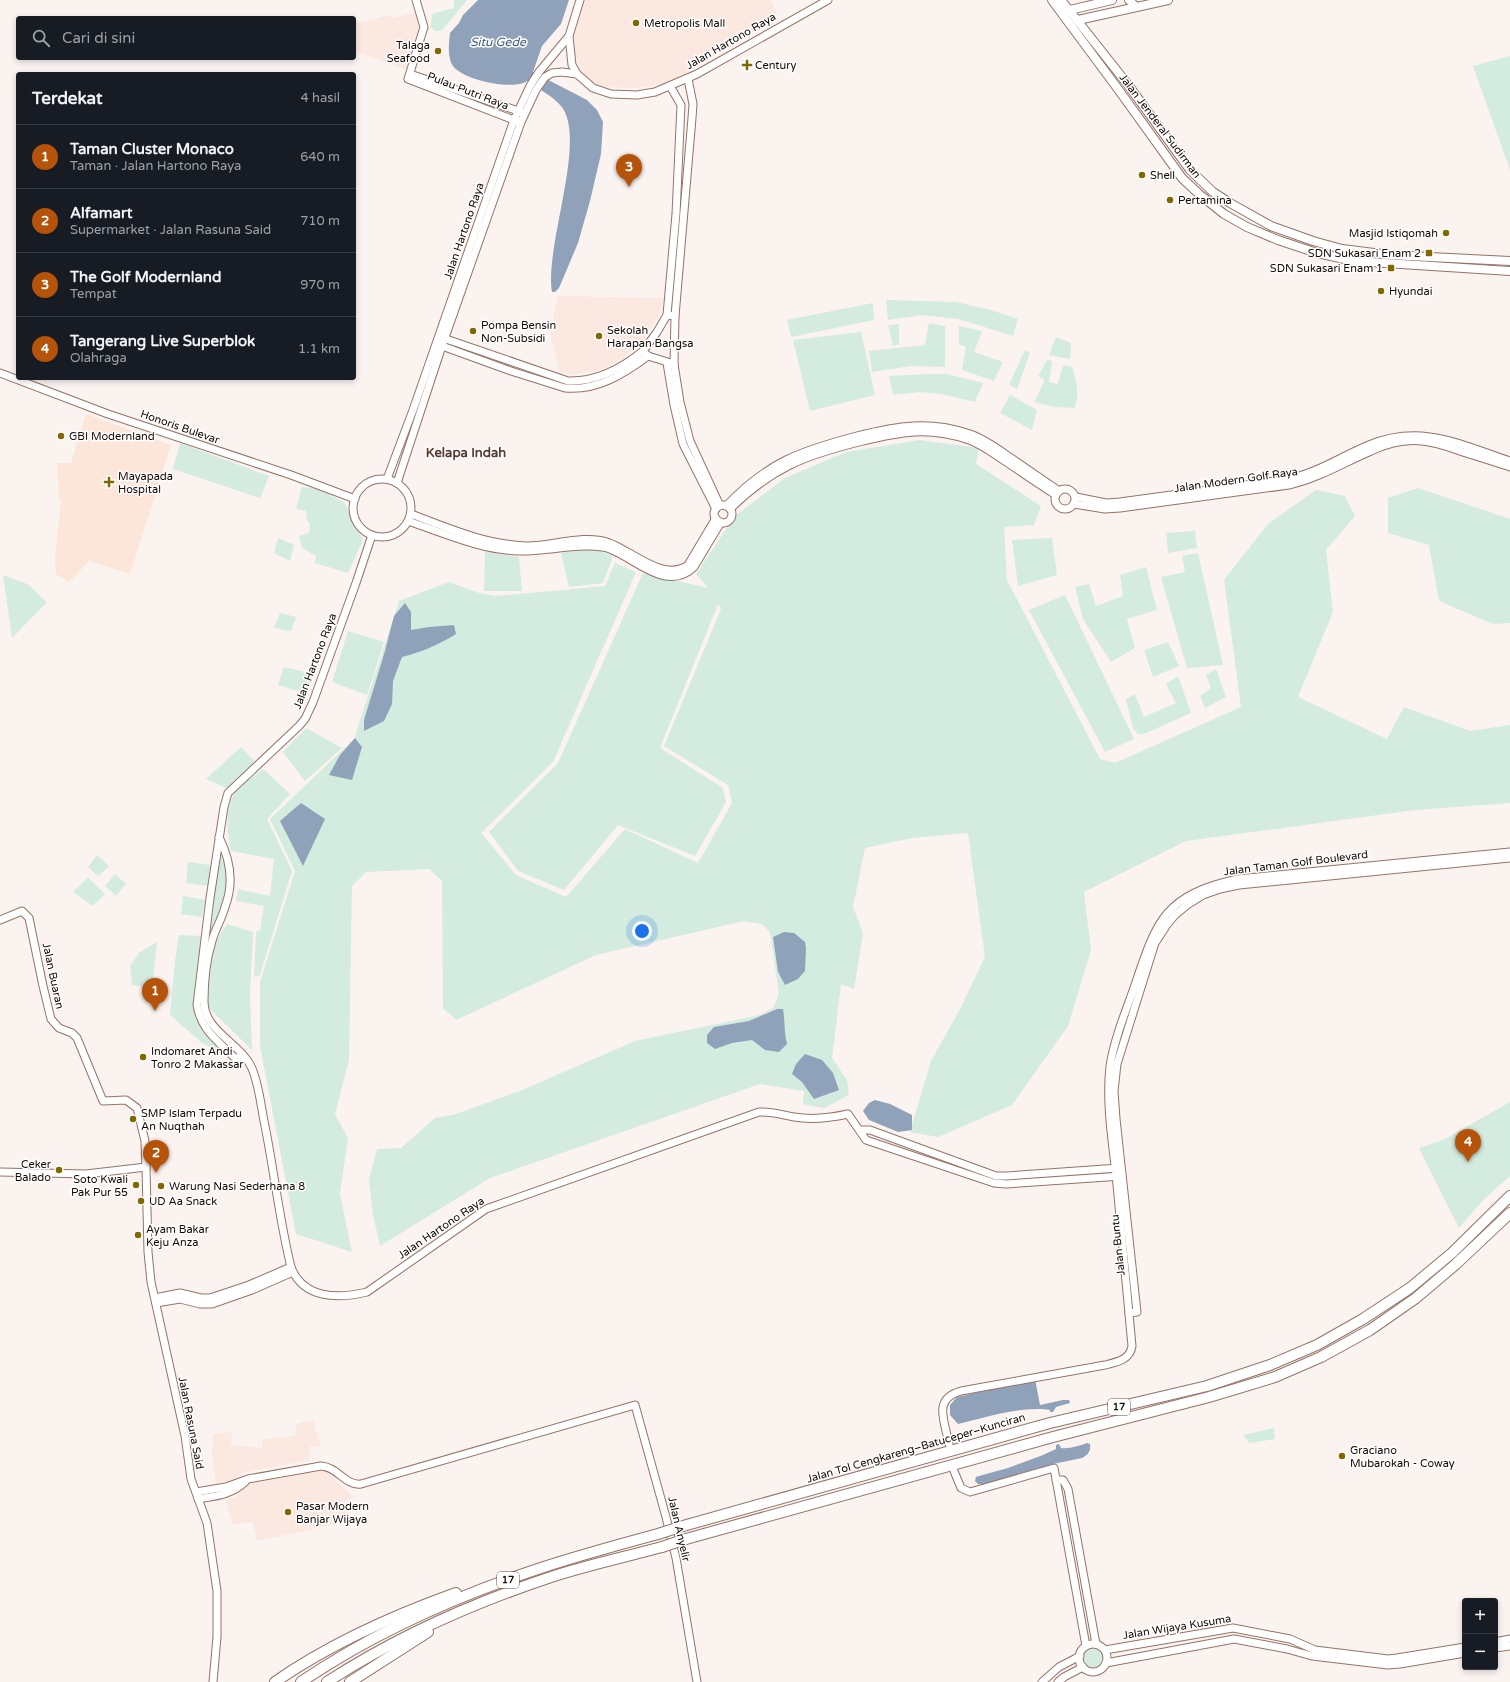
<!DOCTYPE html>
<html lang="id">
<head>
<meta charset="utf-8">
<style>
	:root { --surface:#171b24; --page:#20242c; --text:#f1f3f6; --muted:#9ea1a6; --line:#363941; --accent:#b45309 }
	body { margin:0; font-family:"Varela Round",sans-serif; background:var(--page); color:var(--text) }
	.controls { position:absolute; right:12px; bottom:12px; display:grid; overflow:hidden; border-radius:4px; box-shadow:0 2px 6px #0003 }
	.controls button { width:36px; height:36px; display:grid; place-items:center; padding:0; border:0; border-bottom:1px solid var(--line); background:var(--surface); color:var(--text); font:20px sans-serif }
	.you { position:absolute; left:642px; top:931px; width:14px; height:14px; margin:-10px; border:3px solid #fff; border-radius:50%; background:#1a73e8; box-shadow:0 0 0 6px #1a73e833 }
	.badge { display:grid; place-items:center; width:26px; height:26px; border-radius:50%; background:var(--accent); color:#fff; font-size:13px; font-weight:700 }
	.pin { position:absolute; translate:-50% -33px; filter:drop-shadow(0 1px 2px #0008) }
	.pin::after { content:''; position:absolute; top:21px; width:14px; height:12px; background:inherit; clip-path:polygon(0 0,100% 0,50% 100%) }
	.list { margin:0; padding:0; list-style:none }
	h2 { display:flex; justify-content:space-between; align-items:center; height:52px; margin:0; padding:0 16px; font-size:17px }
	h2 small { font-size:13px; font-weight:400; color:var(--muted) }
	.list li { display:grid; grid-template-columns:26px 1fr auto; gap:12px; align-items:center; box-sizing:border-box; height:64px; padding:0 16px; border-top:1px solid var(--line) }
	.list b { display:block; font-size:15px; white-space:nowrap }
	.list p { margin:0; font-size:13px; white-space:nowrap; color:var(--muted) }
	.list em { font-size:13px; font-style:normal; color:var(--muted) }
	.icon { flex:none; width:22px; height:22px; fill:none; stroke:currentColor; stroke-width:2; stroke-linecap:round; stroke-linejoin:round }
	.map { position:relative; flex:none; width:1510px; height:1682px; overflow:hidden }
	.search { position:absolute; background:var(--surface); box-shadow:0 2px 6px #0003; left:16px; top:16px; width:340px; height:44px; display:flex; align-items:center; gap:10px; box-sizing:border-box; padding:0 14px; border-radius:4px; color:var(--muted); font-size:15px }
	.panel { position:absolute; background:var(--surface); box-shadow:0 2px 6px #0003; left:16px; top:72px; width:340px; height:308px; border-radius:4px }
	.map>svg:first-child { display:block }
	.built { fill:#fbe8e1 }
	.medical { fill:#fce6d9 }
	.green { fill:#d4ebdf }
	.water { fill:#90a2ba }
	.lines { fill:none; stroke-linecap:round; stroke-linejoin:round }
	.tertiary-casing { stroke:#957366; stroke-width:9 }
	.secondary-casing { stroke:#957366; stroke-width:9 }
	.primary-casing { stroke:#957366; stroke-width:10 }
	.motorway-casing { stroke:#957366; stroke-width:12 }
	.tertiary { stroke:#fff; stroke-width:7 }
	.secondary { stroke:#fff; stroke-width:7 }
	.primary { stroke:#fff; stroke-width:8 }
	.motorway { stroke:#fff; stroke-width:10 }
	.motorway-bridge-casing { stroke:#957366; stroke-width:12; stroke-linecap:butt }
	.motorway-bridge { stroke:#fff; stroke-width:10 }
	.poi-dot { fill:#7f6901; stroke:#fff; stroke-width:1.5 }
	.labels { text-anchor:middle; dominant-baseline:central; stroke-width:3; stroke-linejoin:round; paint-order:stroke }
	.shield { fill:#fff; stroke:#5a524f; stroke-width:1 }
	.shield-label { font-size:10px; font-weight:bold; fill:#140804 }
	.poi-label { font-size:11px; fill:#140804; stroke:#fff; text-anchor:start }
	.street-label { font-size:11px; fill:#140804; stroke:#fff }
	.water-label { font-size:12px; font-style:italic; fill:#3c587e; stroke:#fff }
	.quarter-label { font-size:13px; font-weight:bold; fill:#583a2e; stroke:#fff }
</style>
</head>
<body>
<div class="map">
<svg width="1510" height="1682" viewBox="0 0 1510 1682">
	<rect width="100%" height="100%" fill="#fbf3f0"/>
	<g class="built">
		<path d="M584 0H771L777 14 772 20 682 76 666 84 637 88 601 87 589 81 580 69 575 55 574 36Z"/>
		<path d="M417 12 420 31 408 70 354 51V24L389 15 393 18Z"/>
		<path d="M558 296 665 298 658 318 643 341 621 360 600 370 570 375 559 371 550 331Z"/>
		<path d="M313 1420 321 1447 310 1446 309 1460 243 1473 232 1480 216 1484 212 1456 213 1434 232 1432 231 1445 262 1448 263 1439 295 1436 297 1423Z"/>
		<path d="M322 1470 327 1472 354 1497 344 1502 351 1521 257 1541 253 1522 233 1525 226 1500 236 1497 245 1487 251 1482Z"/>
	</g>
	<path class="medical" d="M86 414 171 445 130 574 89 561 69 582 56 574 55 559 61 501 59 499 57 463H71Z"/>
	<g class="green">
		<path d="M454 0H467L443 29 441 31H435L431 27 432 14 454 8Z"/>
		<path d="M1510 56V170L1473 66Z"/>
		<path d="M886 300 956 302 991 310 1018 319 1013 336 959 319 922 315 888 320Z"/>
		<path d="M873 303 874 320 791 337 787 320Z"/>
		<path d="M929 323 945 326V367L911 366 872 372 869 351 925 345Z"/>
		<path d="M899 324V344L893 346 888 325Z"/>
		<path d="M959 326 982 331 974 352 1003 362 994 381 962 370 966 347 959 344Z"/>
		<path d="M861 332 875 395 810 411 793 340Z"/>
		<path d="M1056 337 1071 343 1070 359 1049 355Z"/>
		<path d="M1025 350 1030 353 1017 389 1009 385Z"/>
		<path d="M1047 360 1052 361 1049 382 1058 384 1063 365 1072 367C1076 380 1081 396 1074 408L1054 407 1034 402 1045 380 1038 376Z"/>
		<path d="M931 374H947L983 383 975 402 941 394 921 392 893 395 889 376Z"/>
		<path d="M1010 395 1037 410 1032 430 1000 413Z"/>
		<path d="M919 440 979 448 976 464 1041 506 1034 525 1004 527 1007 580 1100 759 1115 763 1241 707 1224 580 1268 524 1316 490 1345 496 1355 516 1326 550 1333 612 1298 697 1387 739 1404 707 1470 731 1510 725V803L1415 810 1186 841 1084 892 1091 950 1068 1026 1012 1105 938 1137 910 1132 931 1061 959 1011 985 957 968 833 912 838 865 848 853 907 863 933 854 989 841 984 832 1058 847 1080 849 1095 824 1108 803 1104 804 1091 760 1084 490 1178 380 1246 373 1215 369 1180 377 1149 401 1148 435 1118 453 1115 520 1091 635 1041 760 1015 773 1008 779 994 770 932 762 924 744 921 596 955 456 1020 443 1008 442 881 429 869 366 872 352 886 349 1060 335 1114 348 1138 340 1194 352 1252 296 1234 260 1046V982L295 871 270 819 354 739 399 601 449 582 479 593 497 596 605 586 615 563 636 572 553 762 481 833 516 875 566 897 625 829 698 863 732 803 728 785 664 746 721 609 718 604 660 748 723 788 726 802 695 856 618 825 564 890 518 871 489 832 558 763 643 573 708 588 696 574 735 516 785 478 846 452Z"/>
		<path d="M180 443 269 476 260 498 173 469Z"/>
		<path d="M302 487 319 489 345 503 363 540 348 573 315 563 316 556 302 548 299 536 309 533 310 524 307 520 306 511 296 509Z"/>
		<path d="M1418 488 1510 519V623L1493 624 1439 601 1429 545 1388 533V498Z"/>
		<path d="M1195 531 1197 548 1168 553 1166 533Z"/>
		<path d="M278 538 294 545 290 561 274 553Z"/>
		<path d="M1052 538 1057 575 1018 586 1012 540Z"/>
		<path d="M593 548 613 556 603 583 569 587 561 553Z"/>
		<path d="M485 552 519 557 522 591H484Z"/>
		<path d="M1198 553 1223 665 1187 668 1161 577 1185 572 1182 556Z"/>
		<path d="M1146 567 1157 610 1127 619 1135 648 1111 662 1083 619 1075 587 1089 584 1096 606 1123 596 1120 575Z"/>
		<path d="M3 575 27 584 47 602 12 638Z"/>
		<path d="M1065 595 1134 739 1105 752 1029 610Z"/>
		<path d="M280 613 296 617 291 631 274 628Z"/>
		<path d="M348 631 384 642 367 695 332 682Z"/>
		<path d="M1168 642 1179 666 1153 677 1144 650Z"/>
		<path d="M284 667 313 674 308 694 278 685Z"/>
		<path d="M1216 669 1226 697 1205 708 1200 696 1211 688 1206 675Z"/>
		<path d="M1178 676 1191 713 1144 734H1138L1133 728 1126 699 1135 694 1144 717 1176 703 1166 684Z"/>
		<path d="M306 728 342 748 305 781 283 752Z"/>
		<path d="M241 747 255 762 228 789 206 779Z"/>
		<path d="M263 769 290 794 267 819 292 871 260 975 254 977 256 932 260 930 264 906 236 901 238 889 270 896 274 859 231 851C227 834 225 813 233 796 237 787 255 775 263 769Z"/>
		<path d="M220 852 228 878 226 903 218 928 208 936 212 893Z"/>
		<path d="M97 855 109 866 98 876 88 867Z"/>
		<path d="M188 862 210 865 209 886 186 883Z"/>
		<path d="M115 874 126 884 116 896 105 886Z"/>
		<path d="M88 877 105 894 93 906 73 892Z"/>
		<path d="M183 896 205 900 202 917 181 914Z"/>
		<path d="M227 924 253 932 250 995 252 1050 208 1007 209 952Z"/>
		<path d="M179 935 203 936 199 1004 228 1057 201 1042 170 1015 175 961Z"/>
		<path d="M157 942 152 988 132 985 130 966 140 952Z"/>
		<path d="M1510 1102V1176L1484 1199 1459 1228 1419 1148 1443 1140Z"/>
		<path d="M1274 1428 1275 1439 1249 1443 1243 1435Z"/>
		<circle cx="1092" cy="1657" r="11"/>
	</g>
	<g class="water">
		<path d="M478 0H569L561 24 542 46 533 72 587 100 597 110 603 122 601 154 590 201 578 243 559 288 555 292H552C544 248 588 138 561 106 553 96 538 89 527 81 513 91 463 80 453 66 447 57 449 42 450 33L459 23 463 15Z"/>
		<path d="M405 603 411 612V630L429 627 454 625 456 634C438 645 422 652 402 657L393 681 392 704 384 721 364 731V720L385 651 394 616Z"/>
		<path d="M355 738 362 747 352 780 329 775 340 755Z"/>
		<path d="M301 803 325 819 303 866 280 821Z"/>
		<path d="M784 932 794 933 805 942 806 948 805 971 798 979 785 985 778 972 773 937Z"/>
		<path d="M777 1009H783C785 1021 784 1033 787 1044L779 1052 765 1050 752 1040 732 1043 715 1049 707 1043V1035L714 1027 749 1021Z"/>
		<path d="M805 1054 822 1060 833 1073 839 1090 814 1099 802 1082 792 1074 796 1064Z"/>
		<path d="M875 1100 890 1104 912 1115V1130L898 1132 869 1120 863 1111 869 1103Z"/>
		<path d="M1035 1379 1040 1405 1063 1400H1069L1070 1403 1056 1407 1053 1412H1050V1410C1025 1405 982 1418 958 1424L950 1415V1405L957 1397Z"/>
		<path d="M1087 1443 1090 1444C1091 1451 1088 1455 1082 1458L1053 1464 983 1484H978L975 1481 976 1477 979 1476 1008 1468 1043 1455 1056 1449V1445L1059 1444 1061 1448C1070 1449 1078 1446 1087 1443Z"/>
	</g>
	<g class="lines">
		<g class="tertiary-casing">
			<g id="tertiary">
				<path d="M416 0 424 27 408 79 519 122"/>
				<path d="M569 36 572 65 577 74"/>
				<path d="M410 74 521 112"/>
				<path d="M667 315 676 214 681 105 670 86"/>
				<path d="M667 315 675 316 674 364 648 356 643 351 657 332Z"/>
				<path d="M675 316 692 118 693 104 688 79"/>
				<path d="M446 339 568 381C597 382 621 369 643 351"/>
				<path d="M442 346 511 371 565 388C597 391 624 374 648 356"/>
				<path d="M667 363 674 405 683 444 716 509"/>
				<path d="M674 364 680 402 690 441 720 506"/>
				<path d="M0 373 108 414 291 475 355 499"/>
				<path d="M387 479 413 410 514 120 530 86 539 72 569 36 580 0"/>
				<circle cx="382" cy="508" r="29"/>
				<path d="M397 483 442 346 521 122 536 90 545 77 552 73 562 72 577 74 593 88 611 94 637 95 655 92 697 74 828 0"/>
				<circle cx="1065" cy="499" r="10"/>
				<path d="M1076 497 1106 503 1120 502 1288 479C1317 473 1342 456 1369 445 1421 423 1461 445 1510 461"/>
				<path d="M1074 504 1105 509 1120 508 1289 485C1319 478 1343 463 1371 451 1386 444 1405 439 1422 441 1434 442 1446 446 1457 450 1475 456 1492 461 1510 467"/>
				<circle cx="723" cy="514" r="9"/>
				<path d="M726 506C768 462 800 451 857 436 897 426 929 420 970 434 985 439 998 449 1011 458 1027 469 1043 480 1059 491"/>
				<path d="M730 509C772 468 803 456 859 442 900 432 928 426 969 440 983 445 995 455 1008 463 1024 474 1040 485 1056 495"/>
				<path d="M411 514C448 528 484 544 525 546 550 547 583 534 607 542 630 549 663 583 688 565L716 518"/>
				<path d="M408 521C444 533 481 550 519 551 544 552 589 541 610 549 636 559 667 593 694 567L721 522"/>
				<path d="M219 837C230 859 234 884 225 907 222 919 215 929 212 941 206 960 204 982 204 1001 204 1033 243 1043 253 1071 259 1087 261 1105 264 1121 274 1169 279 1219 291 1267 303 1299 338 1299 367 1292L486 1209 759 1112C772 1111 782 1115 794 1117 812 1120 830 1118 848 1114L866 1140 994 1183 1006 1184 1122 1176"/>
				<path d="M0 920 22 911 29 918 43 986 51 1019 59 1028 72 1033 77 1038 103 1101 126 1100 137 1108 145 1141 146 1167"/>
				<path d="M244 1057 235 1058C218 1041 201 1030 197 1005L210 898 224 807 228 793 299 726 305 719 313 702 356 583 372 535"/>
				<path d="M860 1130H870L996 1176H1007L1119 1168"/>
				<path d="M155 1298 180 1293 201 1298H210L249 1285 291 1267"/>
				<path d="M156 1303 180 1299 200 1304H212L252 1290 293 1272"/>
				<path d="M1129 1313 1137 1312 1116 1119 1114 1091 1117 1064 1155 943 1166 926 1175 915 1187 905 1203 895 1220 889 1239 885 1510 858"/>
				<path d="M949 1444C945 1421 932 1399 961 1391L1105 1365C1117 1362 1130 1360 1132 1346 1127 1289 1121 1232 1116 1174 1112 1139 1106 1102 1110 1066 1114 1039 1126 1011 1135 985 1157 919 1165 895 1238 879L1510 852"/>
				<path d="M954 1471 961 1488 970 1492 1054 1468 1086 1646"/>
				<path d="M1056 1480H1063L1068 1489 1096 1644"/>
				<path d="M196 1492 226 1487 248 1479 321 1466C338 1467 345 1486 361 1484L635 1405 666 1517 676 1558 697 1682"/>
				<path d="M198 1499C216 1496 231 1495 245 1482"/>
				<path d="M1495 1642 1510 1639"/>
				<circle cx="1093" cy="1658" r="14"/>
				<path d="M1495 1648 1510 1646"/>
				<path d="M1105 1650 1233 1628 1290 1639 1315 1650 1388 1659 1397 1658 1465 1647"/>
				<path d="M1106 1663 1234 1639 1287 1649 1312 1656 1388 1665 1400 1664 1465 1653"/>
				<path d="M1042 1682 1059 1667 1080 1656"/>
				<path d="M1058 1682 1064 1677 1083 1667"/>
			</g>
		</g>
		<g class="secondary-casing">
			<path id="secondary" d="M0 1172 86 1174 146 1167 148 1252 151 1282 185 1436 191 1479 207 1523 217 1591V1637L213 1682"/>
		</g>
		<g class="primary-casing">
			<g id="primary">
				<path d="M1052 0 1118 89 1182 178 1199 194 1224 214 1247 227 1278 240 1317 253 1354 261 1510 271"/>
				<path d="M1061 0 1129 86 1190 170 1213 192 1230 203 1271 226 1313 241 1342 249 1390 255 1510 261"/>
				<path d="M1129 0 1136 7"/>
				<path d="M1070 10 1112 0"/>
				<path d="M1078 20 1168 0"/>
			</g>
		</g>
		<g class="motorway-casing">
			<g id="motorway">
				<path d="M683 1526 1050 1423 1207 1386 1270 1365 1317 1345 1363 1319 1410 1288 1452 1253 1510 1196"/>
				<path d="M686 1539 1053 1437 1209 1397 1275 1377 1321 1357 1370 1330 1416 1298 1456 1264 1510 1213"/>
				<path d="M275 1682C331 1643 392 1616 456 1593"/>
				<path d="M301 1682C376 1631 461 1594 547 1566 584 1554 621 1544 658 1534"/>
				<path d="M327 1682C396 1637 473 1603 551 1577 587 1565 625 1557 662 1547"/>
				<path d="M350 1682 428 1632"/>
			</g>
		</g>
		<use href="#tertiary" class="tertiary"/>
		<use href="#secondary" class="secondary"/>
		<use href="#primary" class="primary"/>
		<use href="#motorway" class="motorway"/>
		<g class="motorway-bridge-casing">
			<g id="motorway-bridge">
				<path d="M658 1534 683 1526"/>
				<path d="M662 1547 686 1539"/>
			</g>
		</g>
		<use href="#motorway-bridge" class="motorway-bridge"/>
	</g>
	<g class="poi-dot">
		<circle cx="636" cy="23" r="4"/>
		<circle cx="438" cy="51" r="4"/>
		<path d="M745 59h4v4h4v4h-4v4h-4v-4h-4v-4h4z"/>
		<circle cx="1142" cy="175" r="4"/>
		<circle cx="1170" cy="200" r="4"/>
		<circle cx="1446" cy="233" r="4"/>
		<rect x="1425" y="249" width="8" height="8" rx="2"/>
		<rect x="1387" y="264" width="8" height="8" rx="2"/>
		<circle cx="1381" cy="291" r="4"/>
		<circle cx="473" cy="331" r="4"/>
		<circle cx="599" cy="336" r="4"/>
		<circle cx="61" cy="436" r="4"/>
		<path d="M107 476h4v4h4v4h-4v4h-4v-4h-4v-4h4z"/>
		<circle cx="143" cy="1057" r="4"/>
		<circle cx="133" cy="1119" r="4"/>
		<circle cx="59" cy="1170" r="4"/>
		<circle cx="136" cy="1185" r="4"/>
		<circle cx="161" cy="1186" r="4"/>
		<circle cx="141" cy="1201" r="4"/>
		<circle cx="138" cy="1235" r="4"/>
		<circle cx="1342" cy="1456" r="4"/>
		<circle cx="288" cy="1512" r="4"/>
	</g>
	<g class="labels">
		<g class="shield">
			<rect x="1108" y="1399" width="22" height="16" rx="3"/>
			<rect x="497" y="1572" width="22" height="16" rx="3"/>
		</g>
		<g class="shield-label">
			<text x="1119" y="1407">17</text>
			<text x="508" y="1580">17</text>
		</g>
		<g class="poi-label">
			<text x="644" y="23">Metropolis Mall</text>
			<text x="430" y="45" text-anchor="end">Talaga<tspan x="430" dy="13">Seafood</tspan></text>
			<text x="755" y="65">Century</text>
			<text x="1150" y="175">Shell</text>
			<text x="1178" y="200">Pertamina</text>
			<text x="1438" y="233" text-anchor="end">Masjid Istiqomah</text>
			<text x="1421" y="253" text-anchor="end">SDN Sukasari Enam 2</text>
			<text x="1383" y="268" text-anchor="end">SDN Sukasari Enam 1</text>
			<text x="1389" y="291">Hyundai</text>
			<text x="481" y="325">Pompa Bensin<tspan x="481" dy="13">Non-Subsidi</tspan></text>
			<text x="607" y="330">Sekolah<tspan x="607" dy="13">Harapan Bangsa</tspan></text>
			<text x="69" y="436">GBI Modernland</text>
			<text x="118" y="476">Mayapada<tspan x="118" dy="13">Hospital</tspan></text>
			<text x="151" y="1051">Indomaret Andi<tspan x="151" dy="13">Tonro 2 Makassar</tspan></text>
			<text x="141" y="1113">SMP Islam Terpadu<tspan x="141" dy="13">An Nuqthah</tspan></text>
			<text x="51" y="1164" text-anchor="end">Ceker<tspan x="51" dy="13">Balado</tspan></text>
			<text x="128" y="1179" text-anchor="end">Soto Kwali<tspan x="128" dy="13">Pak Pur 55</tspan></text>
			<text x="169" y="1186">Warung Nasi Sederhana 8</text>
			<text x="149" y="1201">UD Aa Snack</text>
			<text x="146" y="1229">Ayam Bakar<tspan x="146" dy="13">Keju Anza</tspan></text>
			<text x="1350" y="1450">Graciano<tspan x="1350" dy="13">Mubarokah - Coway</tspan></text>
			<text x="296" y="1506">Pasar Modern<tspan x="296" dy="13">Banjar Wijaya</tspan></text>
		</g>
		<g class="street-label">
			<text transform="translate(731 41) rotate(-30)">Jalan Hartono Raya</text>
			<text transform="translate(468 91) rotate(21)">Pulau Putri Raya</text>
			<text transform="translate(1160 126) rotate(53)">Jalan Jenderal Sudirman</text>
			<text transform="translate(464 231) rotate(-71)">Jalan Hartono Raya</text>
			<text transform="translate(180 427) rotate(19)">Honoris Bulevar</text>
			<text transform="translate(1236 480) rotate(-8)">Jalan Modern Golf Raya</text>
			<text transform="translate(315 661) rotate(-69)">Jalan Hartono Raya</text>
			<text transform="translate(1296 863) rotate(-7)">Jalan Taman Golf Boulevard</text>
			<text transform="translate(53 976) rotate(78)">Jalan Buaran</text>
			<text transform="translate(441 1228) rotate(-34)">Jalan Hartono Raya</text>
			<text transform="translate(1118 1245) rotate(-96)">Jalan Buntu</text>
			<text transform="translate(191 1423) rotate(79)">Jalan Rasuna Said</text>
			<text transform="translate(916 1448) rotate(-16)">Jalan Tol Cengkareng–Batuceper–Kunciran</text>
			<text transform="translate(679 1529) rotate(77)">Jalan Anyelir</text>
			<text transform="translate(1177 1627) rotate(-9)">Jalan Wijaya Kusuma</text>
		</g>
		<g class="water-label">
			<text x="498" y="42">Situ Gede</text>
		</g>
		<g class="quarter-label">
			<text x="466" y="453">Kelapa Indah</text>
		</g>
	</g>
</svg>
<div class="controls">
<button>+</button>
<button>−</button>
</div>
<div class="you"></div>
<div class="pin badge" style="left:155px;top:1011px">1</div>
<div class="pin badge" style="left:156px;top:1173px">2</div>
<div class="pin badge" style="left:629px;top:187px">3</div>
<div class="pin badge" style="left:1468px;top:1162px">4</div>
<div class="search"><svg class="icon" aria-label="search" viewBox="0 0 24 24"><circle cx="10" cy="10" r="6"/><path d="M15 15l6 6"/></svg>Cari di sini</div>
<section class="panel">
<h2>Terdekat<small>4 hasil</small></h2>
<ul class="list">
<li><span class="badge">1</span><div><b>Taman Cluster Monaco</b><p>Taman · Jalan Hartono Raya</p></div><em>640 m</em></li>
<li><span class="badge">2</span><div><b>Alfamart</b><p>Supermarket · Jalan Rasuna Said</p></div><em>710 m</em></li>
<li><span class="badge">3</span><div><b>The Golf Modernland</b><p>Tempat</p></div><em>970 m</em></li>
<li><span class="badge">4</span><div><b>Tangerang Live Superblok</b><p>Olahraga</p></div><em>1.1 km</em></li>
</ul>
</section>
</div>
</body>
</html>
